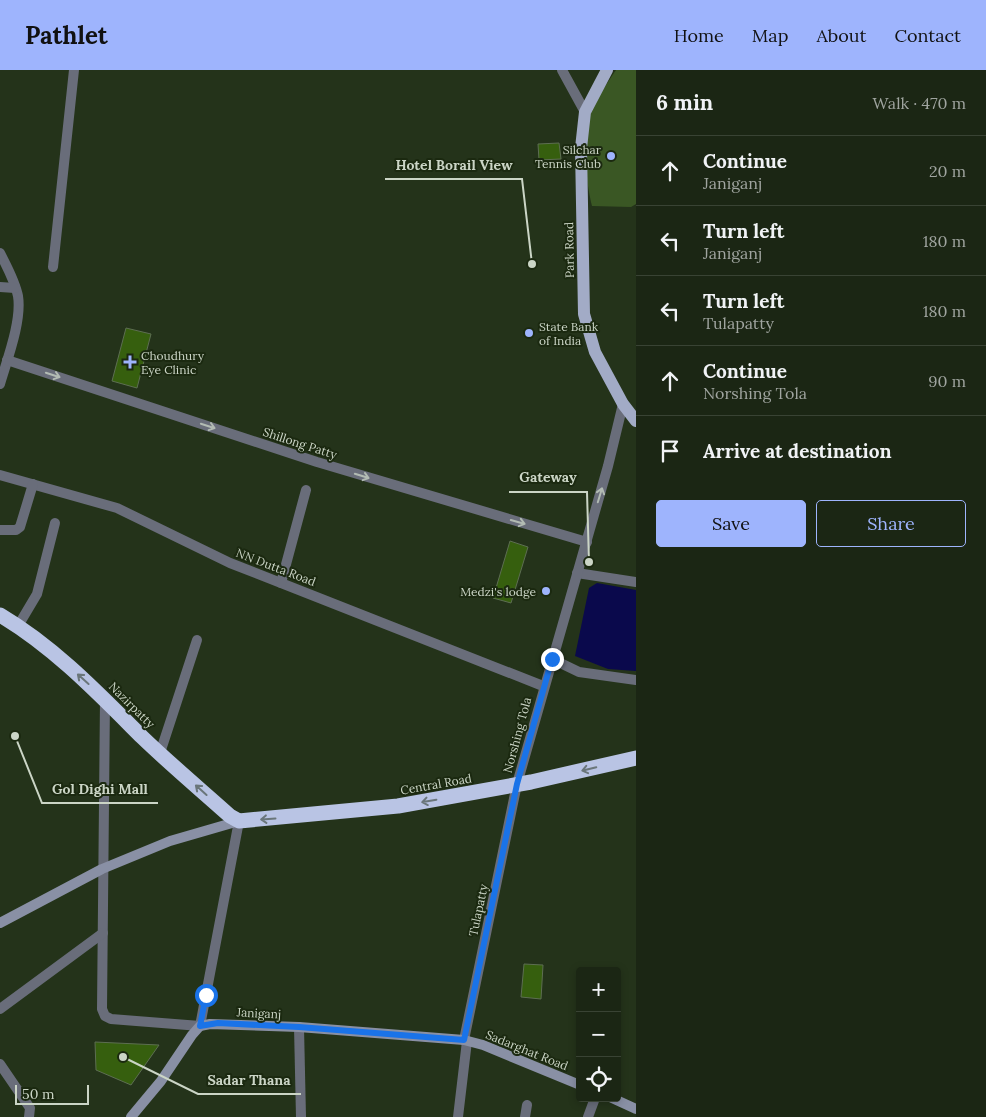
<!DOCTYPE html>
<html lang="en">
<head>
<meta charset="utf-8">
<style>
	:root { --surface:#1b2614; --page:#283222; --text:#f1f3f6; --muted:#a0a5a0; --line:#394334; --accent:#9eb4fd }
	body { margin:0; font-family:Lora,serif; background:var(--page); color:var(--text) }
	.controls { position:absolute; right:15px; bottom:15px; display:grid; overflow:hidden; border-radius:5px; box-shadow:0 2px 8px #0003 }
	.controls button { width:45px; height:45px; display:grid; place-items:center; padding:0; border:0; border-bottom:1px solid var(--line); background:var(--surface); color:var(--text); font:25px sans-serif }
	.scale { position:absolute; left:15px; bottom:12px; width:74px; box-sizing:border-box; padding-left:5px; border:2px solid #cbd5c6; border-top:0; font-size:14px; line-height:18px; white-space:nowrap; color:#cbd5c6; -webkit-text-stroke:4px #1b2910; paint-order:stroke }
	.stop { position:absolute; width:15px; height:15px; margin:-11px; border:4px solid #1a73e8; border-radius:50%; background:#fff }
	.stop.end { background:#1a73e8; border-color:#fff; box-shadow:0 1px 5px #0008 }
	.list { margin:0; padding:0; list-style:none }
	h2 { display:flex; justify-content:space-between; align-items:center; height:65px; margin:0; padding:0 20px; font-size:21px }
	h2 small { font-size:16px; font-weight:400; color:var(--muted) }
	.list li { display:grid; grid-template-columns:32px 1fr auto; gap:15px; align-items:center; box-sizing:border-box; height:70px; padding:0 20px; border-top:1px solid var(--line) }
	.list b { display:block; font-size:19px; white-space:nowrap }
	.list p { margin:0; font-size:16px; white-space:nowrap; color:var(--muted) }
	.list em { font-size:16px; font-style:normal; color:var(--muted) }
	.actions { display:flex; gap:10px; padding:15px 20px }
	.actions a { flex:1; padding:11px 0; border:1px solid var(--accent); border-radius:5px; text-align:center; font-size:18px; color:var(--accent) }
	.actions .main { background:var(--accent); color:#111 }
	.icon { flex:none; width:28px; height:28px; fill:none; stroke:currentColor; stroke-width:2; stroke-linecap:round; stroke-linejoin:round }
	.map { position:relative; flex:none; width:636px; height:1047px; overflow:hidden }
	header { display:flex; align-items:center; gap:30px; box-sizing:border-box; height:70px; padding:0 25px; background:var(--accent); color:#111 }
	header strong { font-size:24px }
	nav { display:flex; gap:28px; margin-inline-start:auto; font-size:18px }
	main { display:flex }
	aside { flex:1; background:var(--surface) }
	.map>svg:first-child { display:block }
	.green { fill:#3a5724 }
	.water { fill:#0a094c }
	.building { fill:#365f0e; stroke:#5d6e52 }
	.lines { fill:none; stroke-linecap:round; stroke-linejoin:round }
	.street { stroke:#696d7a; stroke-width:10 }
	.secondary { stroke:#8990a5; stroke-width:10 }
	.primary { stroke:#a2abc6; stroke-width:12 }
	.highway { stroke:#b9c4e4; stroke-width:15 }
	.oneway { stroke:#b2bbb3 }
	.oneway2 { stroke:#6a767a }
	.route { stroke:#1a73e8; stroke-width:6 }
	.poi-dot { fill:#9eb4fd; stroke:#1b2910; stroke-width:2 }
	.labels { text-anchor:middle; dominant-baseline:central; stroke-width:4; stroke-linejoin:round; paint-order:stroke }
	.poi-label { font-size:12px; fill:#cbd5c6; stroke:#1b2910; text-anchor:end }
	.street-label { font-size:12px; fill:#cbd5c6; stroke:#1b2910 }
	.leader { fill:none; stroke:#cbd5c6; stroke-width:2 }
	.callout-dot { fill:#cbd5c6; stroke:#1b2910; stroke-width:2 }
	.callout-label { font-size:14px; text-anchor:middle; font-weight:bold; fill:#cbd5c6; stroke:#1b2910; stroke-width:4; stroke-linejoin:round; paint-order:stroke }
</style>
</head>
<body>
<header>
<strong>Pathlet</strong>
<nav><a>Home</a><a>Map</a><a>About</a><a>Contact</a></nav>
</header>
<main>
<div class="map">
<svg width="636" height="1047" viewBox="0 0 636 1047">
	<rect width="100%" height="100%" fill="#24331a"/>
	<path class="green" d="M616 0H636V134L631 137 592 136C587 115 582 80 586 59 590 37 604 18 616 0Z"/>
	<path class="water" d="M597 513 636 520V601L608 599 575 586 589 518Z"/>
	<g class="building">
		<path d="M559 73 561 89 539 90 538 74Z"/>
		<path d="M126 258 151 264 137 318 112 311Z"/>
		<path d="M510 471 528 477 511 533 493 528Z"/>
		<path d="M524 894 543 895 541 929 521 927Z"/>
		<path d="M95 972 159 975 131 1015 96 1000Z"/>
	</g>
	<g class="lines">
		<g class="street">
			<path d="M562 0 585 42"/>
			<path d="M0 183C7 197 15 211 18 226 22 251 7 290 0 314"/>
			<path d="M53 197 74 0"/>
			<path d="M0 217 15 218"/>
			<path d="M7 290 317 392 587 472"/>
			<path d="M0 405 117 438 230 493 543 616"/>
			<path d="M0 460H16L20 457 33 414"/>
			<path d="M577 503 636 512"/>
			<path d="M281 513 306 420"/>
			<path d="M18 556 37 524 55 453"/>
			<path d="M552 589 579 602 636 610"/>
			<path d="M105 629 102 939 105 946 111 949 200 956 239 751"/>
			<path d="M160 683 197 570"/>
			<path d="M0 939 103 863"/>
			<path d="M299 957 301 1047"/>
			<path d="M464 970 517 714 608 396 623 334"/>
			<path d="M0 994 30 1038 29 1047"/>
			<path d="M458 1047 467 971"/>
			<path d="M525 1047 527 1035"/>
			<path d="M588 1047 595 1028"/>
		</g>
		<g class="secondary">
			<path d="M0 853 102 799 170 771 239 751"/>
			<path d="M612 1028 636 1039"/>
			<path d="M131 1047 161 1011 192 965 200 956 210 954 299 957 464 970 483 975 580 1015"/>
		</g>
		<path class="primary" d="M607 0 585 42 581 78 584 244 595 282 623 334 636 351"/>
		<path class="highway" d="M0 545C54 577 98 623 142 667 170 694 201 720 230 746L239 751 398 736 531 712 636 688"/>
	</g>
	<defs><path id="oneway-shaft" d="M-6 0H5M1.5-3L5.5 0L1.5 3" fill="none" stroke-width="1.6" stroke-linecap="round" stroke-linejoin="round" transform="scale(1.25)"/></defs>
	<g class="oneway">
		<use href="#oneway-shaft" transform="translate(53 305) rotate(18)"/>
		<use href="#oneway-shaft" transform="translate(208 356) rotate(18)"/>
		<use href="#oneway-shaft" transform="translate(362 406) rotate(17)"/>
		<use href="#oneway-shaft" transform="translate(600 425) rotate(-73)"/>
		<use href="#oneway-shaft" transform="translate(518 452) rotate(16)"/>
	</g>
	<g class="oneway2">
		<use href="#oneway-shaft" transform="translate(83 609) rotate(-138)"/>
		<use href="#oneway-shaft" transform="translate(589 699) rotate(166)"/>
		<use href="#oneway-shaft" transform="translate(201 720) rotate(-138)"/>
		<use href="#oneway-shaft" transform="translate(429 731) rotate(170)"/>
		<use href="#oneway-shaft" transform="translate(268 749) rotate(176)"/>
	</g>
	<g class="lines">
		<path class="route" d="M206 925 200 956 218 953 299 957 464 970 517 714 552 589"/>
	</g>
	<g class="poi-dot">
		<circle cx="611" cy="86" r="5"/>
		<circle cx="529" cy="263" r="5"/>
		<path d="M127.5 284.5h5v5h5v5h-5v5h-5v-5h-5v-5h5z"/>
		<circle cx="546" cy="521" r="5"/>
	</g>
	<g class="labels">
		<g class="poi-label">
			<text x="601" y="79">Silchar<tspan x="601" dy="14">Tennis Club</tspan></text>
			<text x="539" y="256" text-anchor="start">State Bank<tspan x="539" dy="14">of India</tspan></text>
			<text x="141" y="285" text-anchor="start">Choudhury<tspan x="141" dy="14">Eye Clinic</tspan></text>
			<text x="536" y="521">Medzi's lodge</text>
		</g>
		<g class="street-label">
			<text transform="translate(569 180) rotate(-91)">Park Road</text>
			<text transform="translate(300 373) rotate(18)">Shillong Patty</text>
			<text transform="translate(276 497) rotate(21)">NN Dutta Road</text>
			<text transform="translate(132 635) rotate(45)">Nazirpatty</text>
			<text transform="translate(517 665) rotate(-75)">Norshing Tola</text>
			<text transform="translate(436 714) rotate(-10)">Central Road</text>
			<text transform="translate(478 840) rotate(-78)">Tulapatty</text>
			<text transform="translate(259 943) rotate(3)">Janiganj</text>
			<text transform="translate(527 980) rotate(22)">Sadarghat Road</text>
		</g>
	</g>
	<path class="leader" d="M532 194L522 109H385M589 492L587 422H509M15 666L42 733H158M123 987L198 1024H301"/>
	<g class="callout-dot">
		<circle cx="532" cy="194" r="5"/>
		<circle cx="589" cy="492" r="5"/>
		<circle cx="15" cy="666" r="5"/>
		<circle cx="123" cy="987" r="5"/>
	</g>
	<g class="callout-label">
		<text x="454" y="100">Hotel Borail View</text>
		<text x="548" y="412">Gateway</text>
		<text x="100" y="724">Gol Dighi Mall</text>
		<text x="249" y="1015">Sadar Thana</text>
	</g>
</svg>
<div class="controls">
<button>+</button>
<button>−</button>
<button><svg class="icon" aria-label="locate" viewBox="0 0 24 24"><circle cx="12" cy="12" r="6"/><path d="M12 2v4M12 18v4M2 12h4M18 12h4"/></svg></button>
</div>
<div class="scale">50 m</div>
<div class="stop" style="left:206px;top:925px"></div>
<div class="stop end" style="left:552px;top:589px"></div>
</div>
<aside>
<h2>6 min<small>Walk · 470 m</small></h2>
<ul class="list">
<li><svg class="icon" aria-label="ahead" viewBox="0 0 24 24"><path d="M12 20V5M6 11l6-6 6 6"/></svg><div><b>Continue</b><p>Janiganj</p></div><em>20 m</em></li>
<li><svg class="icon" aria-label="left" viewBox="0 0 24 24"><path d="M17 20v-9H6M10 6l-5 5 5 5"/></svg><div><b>Turn left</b><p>Janiganj</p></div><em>180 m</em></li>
<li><svg class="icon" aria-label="left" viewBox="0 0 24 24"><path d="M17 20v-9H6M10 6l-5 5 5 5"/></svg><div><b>Turn left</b><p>Tulapatty</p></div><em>180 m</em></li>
<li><svg class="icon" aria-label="ahead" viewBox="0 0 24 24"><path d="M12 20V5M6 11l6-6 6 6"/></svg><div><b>Continue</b><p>Norshing Tola</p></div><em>90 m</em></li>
<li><svg class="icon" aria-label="arrive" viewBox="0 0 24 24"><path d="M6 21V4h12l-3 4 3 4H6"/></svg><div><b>Arrive at destination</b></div></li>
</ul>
<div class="actions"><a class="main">Save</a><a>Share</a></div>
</aside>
</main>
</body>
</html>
